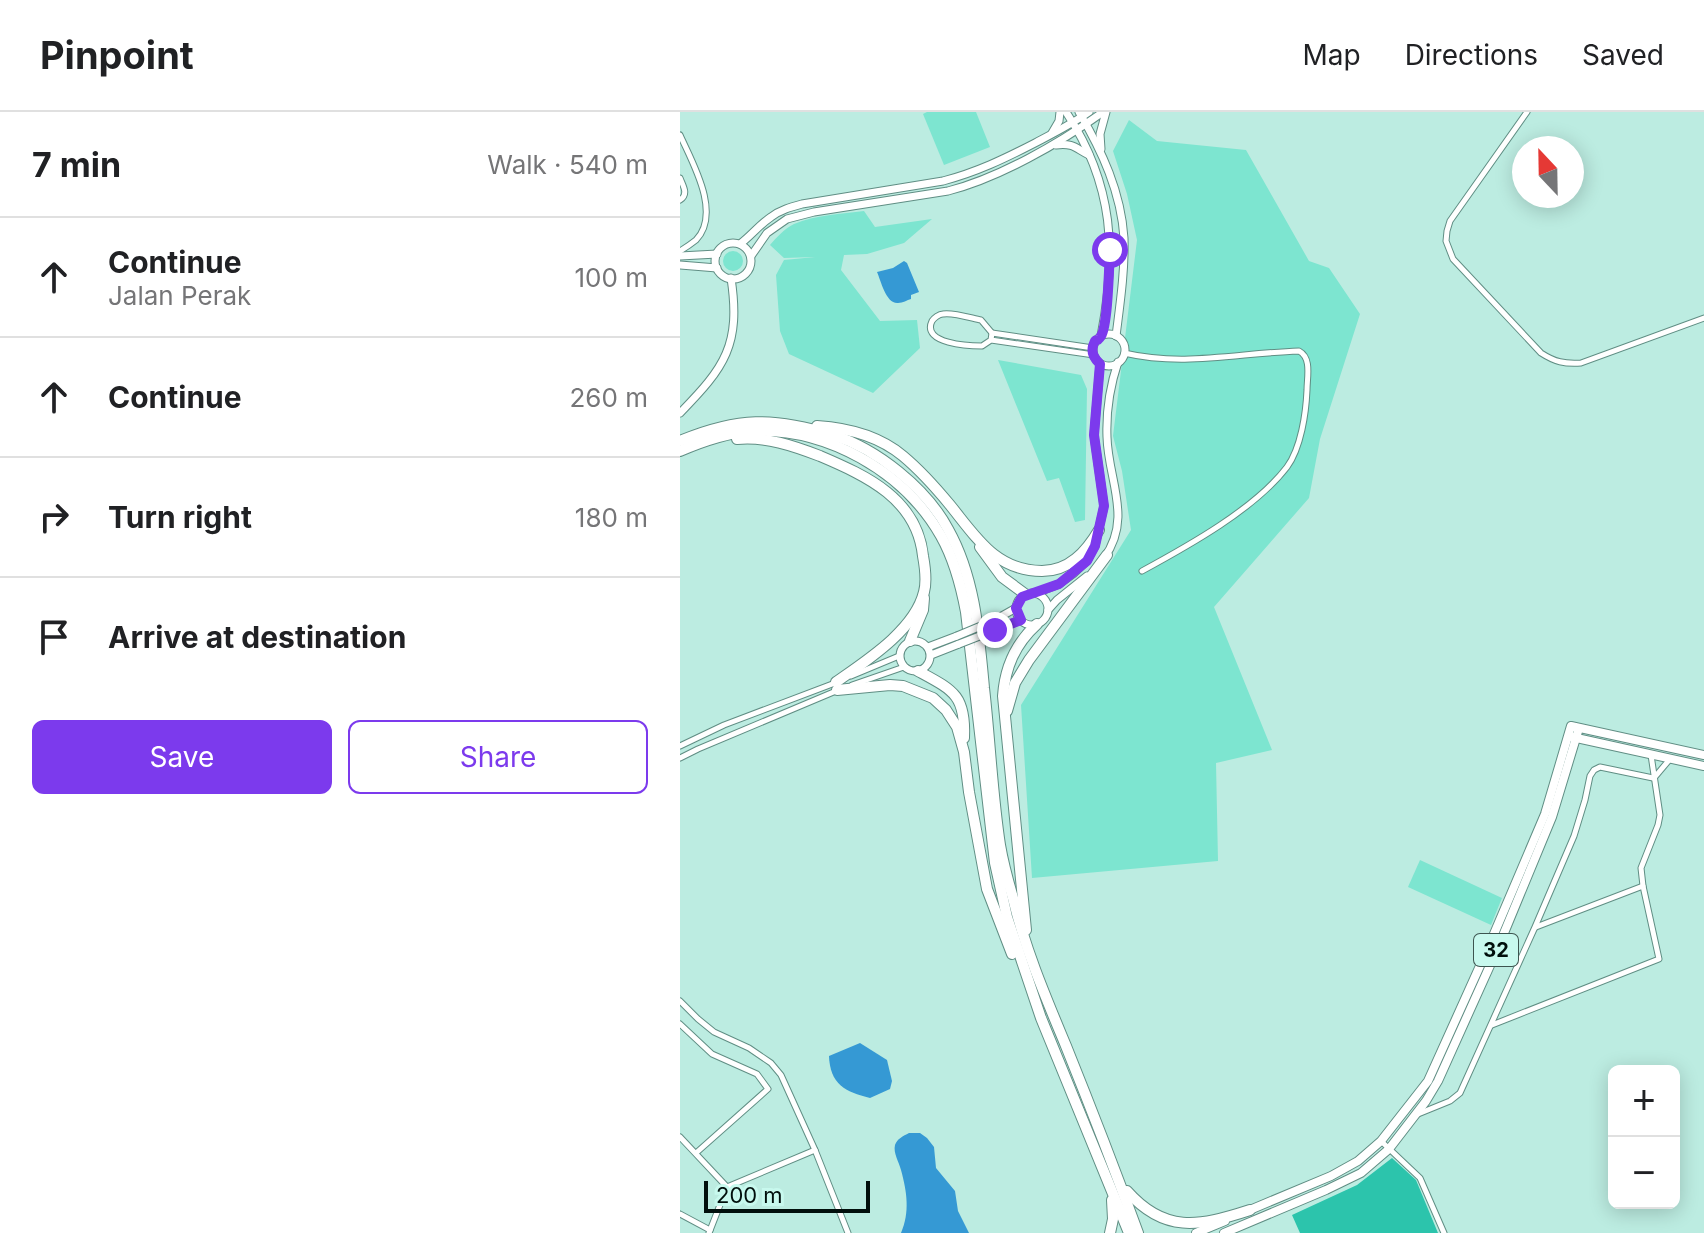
<!DOCTYPE html>
<html lang="en">
<head>
<meta charset="utf-8">
<style>
	:root { --surface:#fff; --page:#f2f2f2; --text:#202124; --muted:#757577; --line:#e0e0e0; --accent:#7c3aed }
	body { margin:0; font-family:Inter,sans-serif; background:var(--page); color:var(--text) }
	.controls { position:absolute; right:24px; bottom:24px; display:grid; overflow:hidden; border-radius:12px; box-shadow:0 4px 20px #0003 }
	.controls button { width:72px; height:72px; display:grid; place-items:center; padding:0; border:0; border-bottom:2px solid var(--line); background:var(--surface); color:var(--text); font:40px sans-serif }
	.compass { position:absolute; left:832px; top:24px; width:72px; height:72px; border-radius:50%; background:var(--surface); box-shadow:0 4px 20px #0003; rotate:338deg }
	.scale { position:absolute; left:24px; bottom:20px; width:166px; box-sizing:border-box; padding-left:8px; border:4px solid #010f0c; border-top:0; font-size:22px; line-height:28px; white-space:nowrap; color:#010f0c; -webkit-text-stroke:6px #c8f9ee; paint-order:stroke }
	.stop { position:absolute; width:24px; height:24px; margin:-18px; border:6px solid #7c3aed; border-radius:50%; background:#fff }
	.stop.end { background:#7c3aed; border-color:#fff; box-shadow:0 2px 8px #0008 }
	.list { margin:0; padding:0; list-style:none }
	h2 { display:flex; justify-content:space-between; align-items:center; height:104px; margin:0; padding:0 32px; font-size:34px }
	h2 small { font-size:26px; font-weight:400; color:var(--muted) }
	.list li { display:grid; grid-template-columns:52px 1fr auto; gap:24px; align-items:center; box-sizing:border-box; height:120px; padding:0 32px; border-top:2px solid var(--line) }
	.list b { display:block; font-size:30px; white-space:nowrap }
	.list p { margin:0; font-size:26px; white-space:nowrap; color:var(--muted) }
	.list em { font-size:26px; font-style:normal; color:var(--muted) }
	.actions { display:flex; gap:16px; padding:24px 32px }
	.actions a { flex:1; padding:18px 0; border:2px solid var(--accent); border-radius:12px; text-align:center; font-size:28px; color:var(--accent) }
	.actions .main { background:var(--accent); color:#fff }
	.icon { flex:none; width:44px; height:44px; fill:none; stroke:currentColor; stroke-width:2; stroke-linecap:round; stroke-linejoin:round }
	.map { position:relative; flex:none; width:1024px; height:1121px; overflow:hidden }
	header { display:flex; align-items:center; gap:48px; box-sizing:border-box; height:112px; padding:0 40px; background:var(--surface); border-bottom:2px solid var(--line) }
	header strong { font-size:38px }
	nav { display:flex; gap:44px; margin-inline-start:auto; font-size:28px }
	main { display:flex }
	aside { flex:1; background:var(--surface) }
	.map>svg:first-child { display:block }
	.green { fill:#7de5d0 }
	.forest { fill:#2cc4ac }
	.water { fill:#3599d4 }
	.lines { fill:none; stroke-linecap:round; stroke-linejoin:round }
	.street-casing { stroke:#608e84; stroke-width:7 }
	.secondary-casing { stroke:#608e84; stroke-width:9 }
	.primary-casing { stroke:#608e84; stroke-width:10 }
	.highway-casing { stroke:#608e84; stroke-width:12 }
	.street { stroke:#fff; stroke-width:5 }
	.secondary { stroke:#fff; stroke-width:7 }
	.primary { stroke:#fff; stroke-width:8 }
	.highway { stroke:#fff; stroke-width:10 }
	.secondary-bridge-casing { stroke:#608e84; stroke-width:9; stroke-linecap:butt }
	.secondary-bridge { stroke:#fff; stroke-width:7 }
	.route { stroke:#7c3aed; stroke-width:10 }
	.labels { text-anchor:middle; dominant-baseline:central; stroke-width:6; stroke-linejoin:round; paint-order:stroke }
	.shield { fill:#c8f9ee; stroke:#3d5550; stroke-width:2 }
	.shield-label { font-size:20px; font-weight:bold; fill:#010f0c }
</style>
</head>
<body>
<header>
<strong>Pinpoint</strong>
<nav><a>Map</a><a>Directions</a><a>Saved</a></nav>
</header>
<main>
<aside>
<h2>7 min<small>Walk · 540 m</small></h2>
<ul class="list">
<li><svg class="icon" aria-label="ahead" viewBox="0 0 24 24"><path d="M12 20V5M6 11l6-6 6 6"/></svg><div><b>Continue</b><p>Jalan Perak</p></div><em>100 m</em></li>
<li><svg class="icon" aria-label="ahead" viewBox="0 0 24 24"><path d="M12 20V5M6 11l6-6 6 6"/></svg><div><b>Continue</b></div><em>260 m</em></li>
<li><svg class="icon" aria-label="right" viewBox="0 0 24 24"><path d="M7 20v-9h11M14 6l5 5-5 5"/></svg><div><b>Turn right</b></div><em>180 m</em></li>
<li><svg class="icon" aria-label="arrive" viewBox="0 0 24 24"><path d="M6 21V4h12l-3 4 3 4H6"/></svg><div><b>Arrive at destination</b></div></li>
</ul>
<div class="actions"><a class="main">Save</a><a>Share</a></div>
</aside>
<div class="map">
<svg width="1024" height="1121" viewBox="0 0 1024 1121">
	<rect width="100%" height="100%" fill="#bcece1"/>
	<g class="green">
		<path d="M247 0H296L310 35 264 53 243 2Z"/>
		<path d="M449 8 477 29 566 38 629 149 649 156 680 202 640 327 629 386 534 495 592 638 536 651 538 749 352 766 341 593 451 418 442 359 433 324 457 128 447 82 433 39Z"/>
		<path d="M184 99 195 115 252 107 224 131 187 142 164 143 161 158 200 209 237 208 240 236 193 281 109 242 100 219 96 163 104 148 135 145 104 146 90 133C97 125 104 117 114 112 135 103 162 102 184 99Z"/>
		<circle cx="53" cy="149" r="10"/>
		<path d="M318 248 401 263 407 277 405 408 395 410 379 366 367 369Z"/>
		<path d="M740 748 822 786 811 813 728 775Z"/>
	</g>
	<path class="forest" d="M712 1046 736 1068 758 1121H620L612 1103 677 1073Z"/>
	<g class="water">
		<path d="M224 149 227 151 239 180 231 183V187C227 188 223 191 218 191 206 192 201 169 197 160L213 156Z"/>
		<path d="M180 931 207 948 212 969 210 977 190 986C165 980 150 972 149 944Z"/>
		<path d="M229 1021H240L247 1026 254 1035 256 1056 275 1079 278 1099 289 1121H221C230 1100 227 1080 221 1058 219 1050 213 1041 215 1033 217 1027 223 1024 229 1021Z"/>
	</g>
	<g class="lines">
		<g class="street-casing">
			<g id="street">
				<path d="M847 0 770 109 767 119 766 129 773 147 861 241C875 250 884 252 901 251L1024 206"/>
				<path d="M0 23C12 50 42 101 16 128 11 132 5 136 0 139"/>
				<path d="M0 66C3 74 9 82 0 88"/>
				<path d="M312 221 413 236"/>
				<path d="M311 228 312 221 301 208C291 206 272 200 263 202 259 202 254 206 252 209 241 232 290 234 302 234L311 228 414 243"/>
				<path d="M444 241C504 255 558 241 619 239 632 246 627 265 627 278 626 301 621 336 607 355 575 397 508 434 462 459"/>
				<path d="M171 564 219 544"/>
				<path d="M172 573 224 555"/>
				<path d="M0 634 44 613 155 571"/>
				<path d="M0 646 18 637 156 579"/>
				<path d="M974 666 990 647"/>
				<path d="M856 815 963 774"/>
				<path d="M0 889 18 907 34 920 69 936 91 951 101 963 135 1038 168 1121"/>
				<path d="M0 912 32 942 77 962 88 977 16 1041"/>
				<path d="M812 913 979 847 963 774 961 756 978 713 980 703 971 643"/>
				<path d="M738 1002 770 989 780 981 855 815 894 724 905 688 910 664 914 658 920 655 973 666"/>
				<path d="M0 1025 47 1075"/>
				<path d="M701 1029 740 1066 764 1121"/>
				<path d="M0 1102 30 1118"/>
				<path d="M29 1121 47 1075 135 1038"/>
			</g>
		</g>
		<g class="secondary-casing">
			<g id="secondary">
				<path d="M386 0C434 72 437 141 421 224"/>
				<path d="M399 0C422 39 441 80 444 126 445 159 440 192 436 224"/>
				<path d="M372 21 379 9 380 0"/>
				<path d="M376 33C394 31 395 36 409 43"/>
				<path d="M421 37 420 22 426 0"/>
				<circle cx="53" cy="149" r="18"/>
				<path d="M60 132C71 124 79 113 91 105 100 98 111 95 122 92L263 69C297 60 324 47 355 31 374 21 392 12 409 0"/>
				<path d="M0 144 37 142"/>
				<path d="M71 144 87 121 107 107 134 100 268 79C319 66 380 31 423 0"/>
				<path d="M0 153 37 156"/>
				<circle cx="429" cy="238" r="16"/>
				<path d="M0 301C45 255 61 233 51 166"/>
				<path d="M424 446C453 406 428 368 427 325 426 299 430 274 438 250"/>
				<path d="M356 481 379 472 394 461 407 449 415 434 424 394 414 323 420 252"/>
				<circle cx="352" cy="497" r="16"/>
				<path d="M368 498 377 488 407 464"/>
				<path d="M313 509 336 496"/>
				<path d="M315 518 341 508"/>
				<circle cx="235" cy="544" r="15"/>
				<path d="M248 535 277 524"/>
				<path d="M251 543 279 532"/>
			</g>
		</g>
		<g class="primary-casing">
			<g id="primary">
				<path d="M892 625 1024 654"/>
				<path d="M565 1100 651 1064 678 1049 701 1029 748 969 808 836 865 702 891 614 1024 643"/>
				<path d="M516 1121 545 1109"/>
				<path d="M544 1121 646 1078 681 1061 709 1037 746 989 758 969 817 838 872 705 899 616"/>
			</g>
		</g>
		<g class="highway-casing">
			<g id="highway">
				<path d="M137 314C168 316 199 324 223 344 241 359 256 376 270 393 296 425 316 459 362 459 389 459 406 440 419 418"/>
				<path d="M57 327C85 324 114 334 140 344 187 364 237 387 243 444 245 455 247 469 244 480 235 518 186 549 156 570"/>
				<path d="M0 329C58 305 93 305 153 323 197 337 246 376 268 417 295 465 299 522 304 576 310 628 312 681 320 733 323 751 328 769 333 786 345 837 366 886 386 934 411 996 435 1058 458 1121"/>
				<path d="M0 339C23 329 46 321 71 319 146 315 224 359 261 424 274 447 281 473 286 500L315 751 327 805 361 906 449 1121"/>
				<path d="M300 435 322 465 345 482"/>
				<path d="M230 529 243 498 244 486"/>
				<path d="M238 559C273 578 286 583 284 626"/>
				<path d="M157 578 210 573 223 574 253 586 266 598 277 615 284 640 289 680 307 777 332 842"/>
				<path d="M327 599 335 571 349 548 427 443"/>
				<path d="M346 818 323 584C325 555 335 532 357 512"/>
				<path d="M447 1079C484 1121 518 1115 570 1098"/>
				<path d="M430 1121 433 1107 432 1088"/>
			</g>
		</g>
		<use href="#street" class="street"/>
		<use href="#secondary" class="secondary"/>
		<use href="#primary" class="primary"/>
		<use href="#highway" class="highway"/>
		<g class="secondary-bridge-casing">
			<g id="secondary-bridge">
				<path d="M277 524 313 509"/>
				<path d="M279 532 315 518"/>
			</g>
		</g>
		<use href="#secondary-bridge" class="secondary-bridge"/>
	</g>
	<g class="lines">
		<path class="route" d="M315 518 341 508 336 496 342 485 379 472 407 449 415 434 424 394 414 323 420 252C415 247 411 242 413 234 417 222 415 234 421 224 428 213 429 154 430 138"/>
	</g>
	<g class="labels">
		<rect class="shield" x="794" y="822" width="44" height="32" rx="6"/>
		<g class="shield-label">
			<text x="816" y="838">32</text>
		</g>
	</g>
</svg>
<div class="controls">
<button>+</button>
<button>−</button>
</div>
<svg class="compass" viewBox="-18 -18 36 36"><path d="M0-13l5 13h-10z" fill="#e53935"/><path d="M0 13l5-13h-10z" fill="#757577"/></svg>
<div class="scale">200 m</div>
<div class="stop" style="left:430px;top:138px"></div>
<div class="stop end" style="left:315px;top:518px"></div>
</div>
</main>
</body>
</html>
